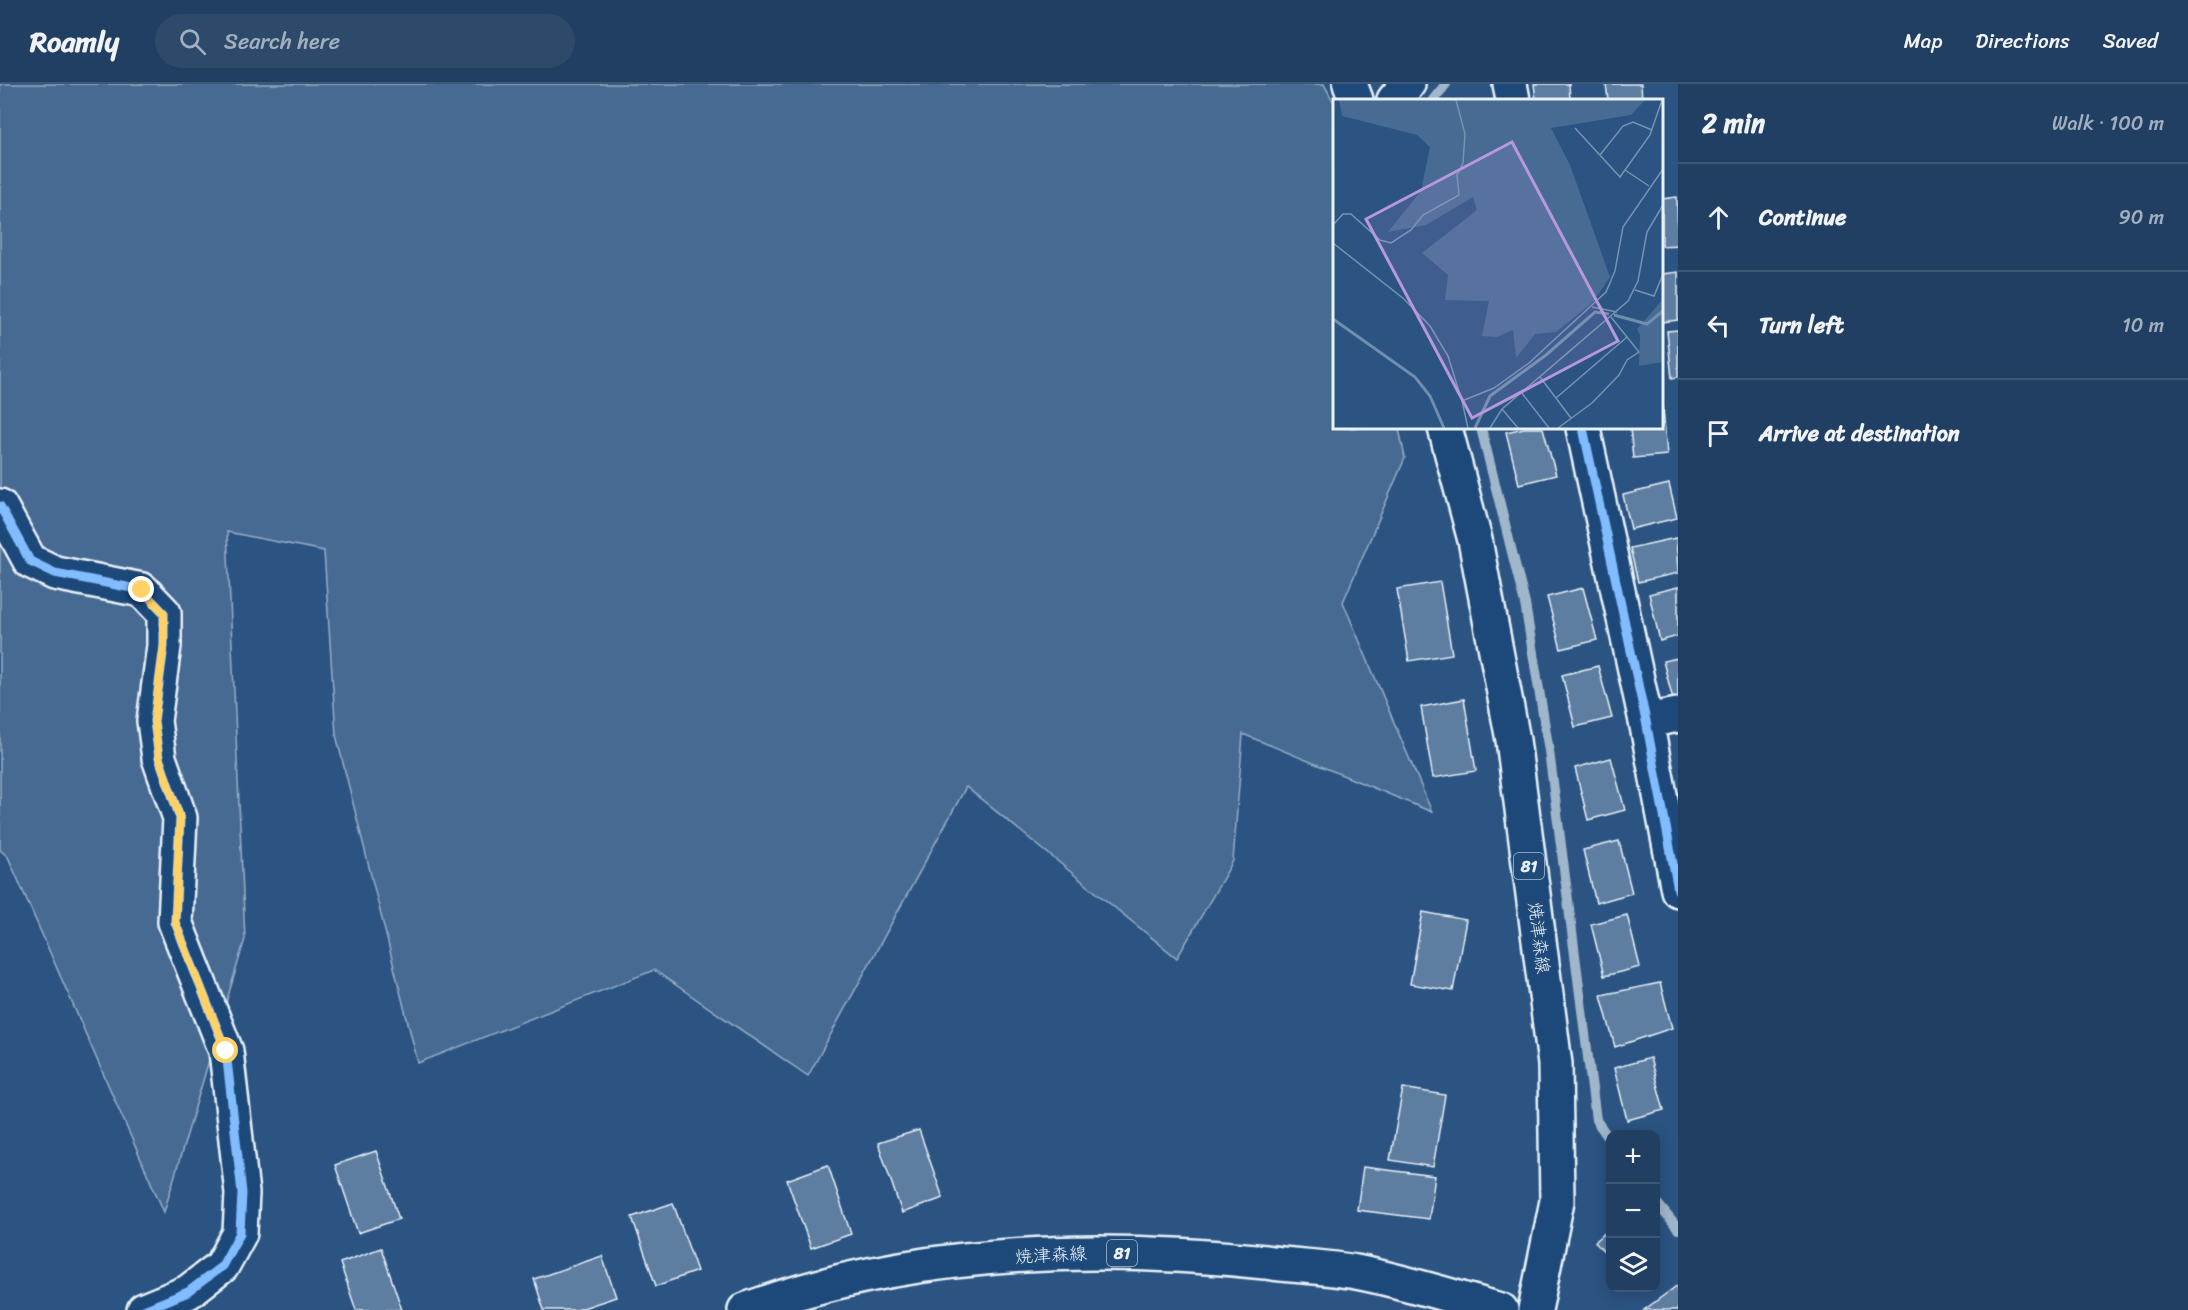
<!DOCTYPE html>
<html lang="en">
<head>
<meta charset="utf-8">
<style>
	:root { --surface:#203f62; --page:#2d4a6b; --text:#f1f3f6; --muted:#a2afbe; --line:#3d5877 }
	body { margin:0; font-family:Sriracha,"Klee One",sans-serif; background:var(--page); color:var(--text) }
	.controls { position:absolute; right:18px; bottom:18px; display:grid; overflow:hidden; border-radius:12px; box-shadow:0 3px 15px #0003 }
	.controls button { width:54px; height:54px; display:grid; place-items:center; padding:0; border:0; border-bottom:2px solid var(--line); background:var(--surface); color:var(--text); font:30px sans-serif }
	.stop { position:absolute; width:18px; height:18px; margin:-14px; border:4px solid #ffd166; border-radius:50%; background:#fff }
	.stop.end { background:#ffd166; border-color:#fff; box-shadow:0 2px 6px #0008 }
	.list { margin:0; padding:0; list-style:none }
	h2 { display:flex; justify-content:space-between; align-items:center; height:78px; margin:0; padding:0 24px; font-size:26px }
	h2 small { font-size:20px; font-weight:400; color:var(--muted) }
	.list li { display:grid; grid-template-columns:39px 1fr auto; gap:18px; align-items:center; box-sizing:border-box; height:108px; padding:0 24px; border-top:2px solid var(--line) }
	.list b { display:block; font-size:22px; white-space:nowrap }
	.list em { font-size:20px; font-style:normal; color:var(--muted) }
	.icon { flex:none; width:33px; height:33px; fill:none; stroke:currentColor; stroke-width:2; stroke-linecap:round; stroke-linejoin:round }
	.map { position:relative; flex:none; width:1678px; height:1226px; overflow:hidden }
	header { display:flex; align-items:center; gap:36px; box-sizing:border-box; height:84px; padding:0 30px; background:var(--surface); border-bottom:2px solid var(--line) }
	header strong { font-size:28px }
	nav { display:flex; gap:33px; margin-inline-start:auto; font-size:21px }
	.search { width:420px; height:54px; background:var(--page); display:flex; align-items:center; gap:15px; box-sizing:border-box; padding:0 21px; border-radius:33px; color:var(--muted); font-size:22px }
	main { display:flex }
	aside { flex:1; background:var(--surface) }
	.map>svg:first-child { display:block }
	.green { fill:#476b93; stroke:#98aec6; stroke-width:1.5 }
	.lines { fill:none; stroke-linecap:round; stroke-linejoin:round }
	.stream { stroke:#a0b6cb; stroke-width:10 }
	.building { fill:#5d7da1; stroke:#e8f1f8; stroke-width:1.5 }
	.minor-casing { stroke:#e8f1f8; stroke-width:38 }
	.major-casing { stroke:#e8f1f8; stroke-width:38 }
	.minor { stroke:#1f4a7a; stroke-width:33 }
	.major { stroke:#1f4a7a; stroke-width:33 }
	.cycleway-casing { stroke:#1f4a7a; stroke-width:13 }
	.cycleway { stroke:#80bcff; stroke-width:9 }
	.route { stroke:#ffd166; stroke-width:8 }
	.labels { text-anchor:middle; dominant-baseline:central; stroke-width:5; stroke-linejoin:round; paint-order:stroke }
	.shield { fill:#1f4a7a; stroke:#acbfd2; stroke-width:1.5 }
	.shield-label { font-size:16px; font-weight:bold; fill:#e8f1f8 }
	.street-label { font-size:18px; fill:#e8f1f8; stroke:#1f4a7a }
	.inset-river { fill:none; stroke:#708ead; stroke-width:3 }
	.inset-road { fill:none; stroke:#7793b1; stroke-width:1.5 }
	.view { fill:#b798de; fill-opacity:0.15; stroke:#b798de; stroke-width:3 }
	.inset-edge { fill:none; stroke:#e8f1f8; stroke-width:3 }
</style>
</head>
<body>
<header>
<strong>Roamly</strong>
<div class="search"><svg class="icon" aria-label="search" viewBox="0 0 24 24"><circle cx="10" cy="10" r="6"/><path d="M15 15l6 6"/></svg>Search here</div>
<nav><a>Map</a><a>Directions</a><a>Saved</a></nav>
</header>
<main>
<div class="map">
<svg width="1678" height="1226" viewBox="0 0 1678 1226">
	<rect width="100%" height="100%" fill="#2b5482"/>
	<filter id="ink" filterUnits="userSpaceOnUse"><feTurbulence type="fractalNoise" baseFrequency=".0167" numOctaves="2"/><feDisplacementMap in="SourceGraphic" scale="12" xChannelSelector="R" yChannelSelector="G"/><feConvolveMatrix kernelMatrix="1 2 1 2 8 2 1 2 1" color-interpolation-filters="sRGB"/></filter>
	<g filter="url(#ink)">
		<path class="green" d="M0 0H1324L1334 19V344H1399L1405 374 1343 518 1432 728 1243 650 1233 777 1177 874 966 703 808 992 654 886 418 979 336 651 324 467 227 448 245 855 164 1128 8 773 0 766Z"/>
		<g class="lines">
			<g class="stream">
				<path d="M1433 16 1446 0"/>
				<path d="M1481 344 1525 520 1549 667 1596 1036 1610 1056"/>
				<path d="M1656 1118 1678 1145"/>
			</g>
		</g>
		<g class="building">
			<path d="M1534 0H1569L1570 16H1536Z"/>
			<path d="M1606 0H1641L1642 16H1608Z"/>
			<path d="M1677 113 1678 161 1662 162V115Z"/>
			<path d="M1678 188V236L1662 238V190Z"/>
			<path d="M1678 246V293L1672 294 1667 247Z"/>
			<path d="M1663 323 1667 371 1633 374 1630 344H1662Z"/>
			<path d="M1524 344H1543L1556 391 1519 400 1506 348Z"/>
			<path d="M1669 400 1677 434 1631 445 1623 411Z"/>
			<path d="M1676 454 1678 489 1638 498 1630 464Z"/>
			<path d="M1440 498 1452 570 1409 577 1397 505Z"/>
			<path d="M1678 503V552L1660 557 1649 510Z"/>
			<path d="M1583 504 1597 556 1561 565 1547 513Z"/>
			<path d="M1678 574V622L1675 623 1663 577Z"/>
			<path d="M1598 582 1612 634 1575 643 1562 591Z"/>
			<path d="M1464 615 1476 687 1433 694 1421 623Z"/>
			<path d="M1611 674 1625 726 1588 736 1575 684Z"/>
			<path d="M1619 757 1632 809 1596 819 1583 766Z"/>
			<path d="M1423 828 1466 836 1453 907 1410 900Z"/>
			<path d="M1627 831 1640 883 1604 892 1591 840Z"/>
			<path d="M1660 899 1672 944 1615 963 1601 911Z"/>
			<path d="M1650 974 1664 1026 1627 1036 1614 984Z"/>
			<path d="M1403 1004 1445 1011 1433 1083 1390 1076Z"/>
			<path d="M919 1046 943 1114 902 1129 878 1059Z"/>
			<path d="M376 1067 399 1135 358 1149 335 1081Z"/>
			<path d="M828 1081 851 1150 811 1164 787 1096Z"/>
			<path d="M1363 1083 1435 1092 1429 1135 1357 1126Z"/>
			<path d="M673 1119 697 1187 656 1202 632 1133Z"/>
			<path d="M1610 1144V1175L1595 1158Z"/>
			<path d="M381 1164 402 1226H356L340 1179Z"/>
			<path d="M602 1172 616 1213 577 1226H544L534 1195Z"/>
			<path d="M1678 1201V1226H1644Z"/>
		</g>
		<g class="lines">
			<g class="minor-casing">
				<g id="minor">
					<path d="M1510 0 1513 16"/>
					<path d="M1394 16 1408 0"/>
					<path d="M1583 344 1646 637 1678 806"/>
					<path d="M0 422 30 477 55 489 142 506 164 529V562L154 637 159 674 180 734 175 838 226 967 242 1109 240 1149 222 1182 188 1208 144 1226"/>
					<path d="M1646 637 1678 631"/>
				</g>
			</g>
			<g class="major-casing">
				<g id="major">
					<path d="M1350 0 1356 16"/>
					<path d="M1445 344 1475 456 1513 656 1555 980 1557 1117 1535 1226"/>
					<path d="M745 1226C910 1165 1092 1160 1265 1178 1295 1182 1326 1183 1356 1188 1404 1197 1453 1213 1501 1226"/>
				</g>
			</g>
			<use href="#minor" class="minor"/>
			<use href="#major" class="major"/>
			<g class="cycleway-casing">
				<g id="cycleway">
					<path d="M1583 344 1646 637 1678 806"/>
					<path d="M0 422 30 477 55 489 142 506 164 529V562L154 637 159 674 180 734 175 838 226 967 242 1109 240 1149 222 1182 188 1208 144 1226"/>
				</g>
			</g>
			<use href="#cycleway" class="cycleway"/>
		</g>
	</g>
	<g class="lines" filter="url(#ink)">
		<path class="route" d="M142 506 164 529V561L154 637 159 674 180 734 175 838 226 967"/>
	</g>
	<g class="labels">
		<g class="shield">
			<rect x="1514" y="769" width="30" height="26" rx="4.5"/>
			<rect x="1107" y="1156" width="30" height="26" rx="4.5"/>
		</g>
		<g class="shield-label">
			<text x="1529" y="782">81</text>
			<text x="1122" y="1169">81</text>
		</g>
		<g class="street-label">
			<text transform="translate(1539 854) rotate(83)">焼津森線</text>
			<text transform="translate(1051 1171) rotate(-3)">焼津森線</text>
		</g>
	</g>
	<g transform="translate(1333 15)">
		<rect width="330" height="330" fill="#2b5482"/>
		<path d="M6 1H312L298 16 218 29 237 66 277 178 260 203 223 233 202 235 183 259 180 231 164 238 149 237 156 202 112 201 115 176 89 154 144 111 140 98 93 126 55 133 88 92 97 48 84 36 9 17ZM330 200V263L306 267 307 236 304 230Z" fill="#476b93"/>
		<path class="inset-river" d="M281 216 314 225 330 212M0 220 82 278 97 297 111 329M142 329 157 297 213 256 262 213 276 215"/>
		<path class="inset-road" d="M242 29 287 78 317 36 329 1M267 56 290 27 300 23 319 31M292 71 316 87M0 126 10 115H18L47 141 58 144 78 131 90 116 126 96 124 76 130 64 132 35 123 1M0 144 71 200 97 227 115 257 129 302 161 289 196 264 273 193 282 172 290 128 330 70M302 191 321 197 330 175M259 208 284 213M207 278 238 319M188 293 216 329M223 299 294 238M129 302 135 329M169 310 185 329M157 329 169 310 295 202 305 182 314 133 330 106M225 329 259 304 286 276 294 261 306 253 278 218"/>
		<path class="view" d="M179 43 285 242 139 319 33 120Z"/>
		<rect width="330" height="330" class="inset-edge"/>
	</g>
</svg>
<div class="controls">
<button>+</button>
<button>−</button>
<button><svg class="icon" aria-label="layers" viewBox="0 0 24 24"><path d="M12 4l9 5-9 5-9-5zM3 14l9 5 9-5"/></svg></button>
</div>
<div class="stop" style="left:226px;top:967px"></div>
<div class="stop end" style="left:142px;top:506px"></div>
</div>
<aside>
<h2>2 min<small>Walk · 100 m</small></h2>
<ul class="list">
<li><svg class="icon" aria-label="ahead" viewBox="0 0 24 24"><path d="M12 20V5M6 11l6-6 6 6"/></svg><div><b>Continue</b></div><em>90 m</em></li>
<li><svg class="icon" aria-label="left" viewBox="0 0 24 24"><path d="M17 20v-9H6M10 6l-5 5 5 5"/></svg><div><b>Turn left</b></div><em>10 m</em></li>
<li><svg class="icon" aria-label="arrive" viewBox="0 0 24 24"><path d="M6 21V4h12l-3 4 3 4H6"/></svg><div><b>Arrive at destination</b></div></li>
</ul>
</aside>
</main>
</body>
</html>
